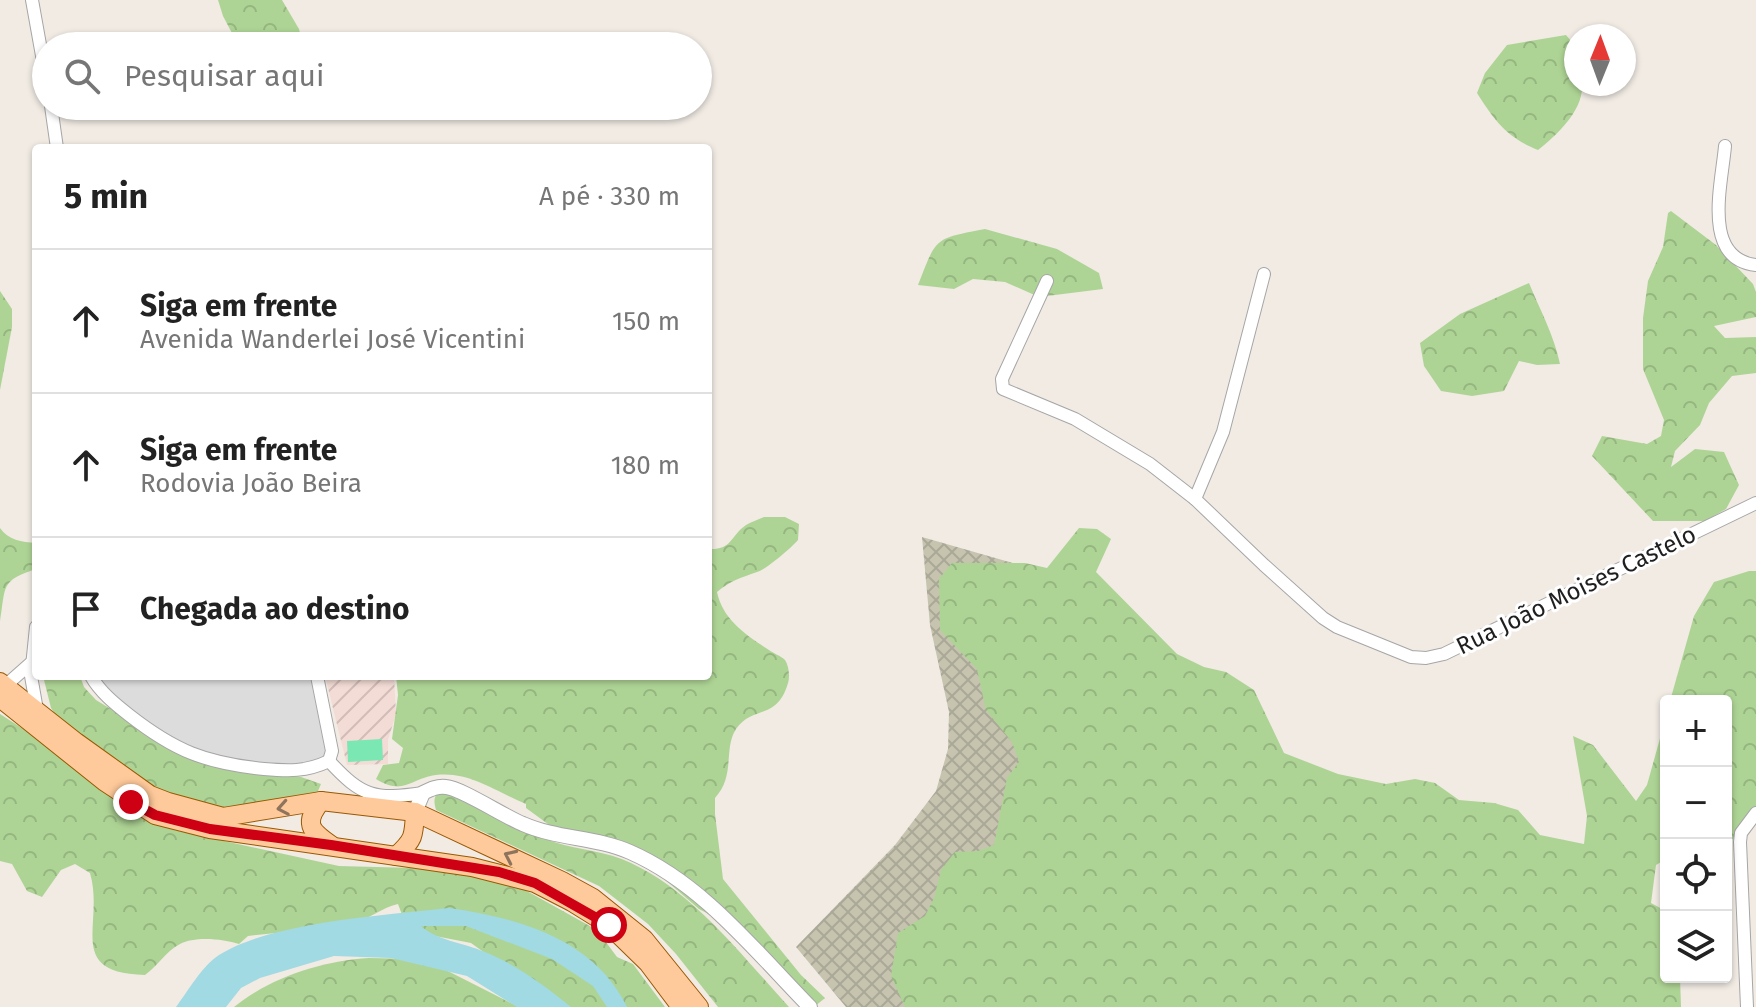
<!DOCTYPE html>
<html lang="pt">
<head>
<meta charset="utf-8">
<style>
	:root { --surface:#fff; --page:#f6f6f6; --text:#222; --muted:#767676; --line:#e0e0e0 }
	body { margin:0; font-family:"Fira Sans",sans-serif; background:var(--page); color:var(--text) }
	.controls { position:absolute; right:24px; bottom:24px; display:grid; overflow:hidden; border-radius:8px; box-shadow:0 2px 6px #0004 }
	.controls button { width:72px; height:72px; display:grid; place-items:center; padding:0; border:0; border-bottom:2px solid var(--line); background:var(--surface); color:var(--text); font:40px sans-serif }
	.compass { position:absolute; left:1564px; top:24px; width:72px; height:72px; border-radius:50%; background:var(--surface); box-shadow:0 2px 6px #0004; rotate:1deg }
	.stop { position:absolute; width:24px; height:24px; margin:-18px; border:6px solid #ce0014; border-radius:50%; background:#fff }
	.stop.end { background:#ce0014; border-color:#fff; box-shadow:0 2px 8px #0008 }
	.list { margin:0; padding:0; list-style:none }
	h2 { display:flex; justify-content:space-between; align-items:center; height:104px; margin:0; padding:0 32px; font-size:34px }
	h2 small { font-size:26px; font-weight:400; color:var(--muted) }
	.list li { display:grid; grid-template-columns:52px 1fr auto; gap:24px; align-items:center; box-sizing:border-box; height:144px; padding:0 32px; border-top:2px solid var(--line) }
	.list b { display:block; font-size:30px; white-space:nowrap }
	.list p { margin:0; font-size:26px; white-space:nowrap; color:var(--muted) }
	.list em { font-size:26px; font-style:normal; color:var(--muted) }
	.icon { flex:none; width:44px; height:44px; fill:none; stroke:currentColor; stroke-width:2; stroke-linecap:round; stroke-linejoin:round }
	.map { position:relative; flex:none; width:1756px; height:1007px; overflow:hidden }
	.search { position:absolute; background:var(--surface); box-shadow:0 2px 6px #0004; left:32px; top:32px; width:680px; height:88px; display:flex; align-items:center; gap:20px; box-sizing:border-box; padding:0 28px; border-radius:44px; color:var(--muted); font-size:30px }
	.panel { position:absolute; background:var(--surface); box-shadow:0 2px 6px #0004; left:32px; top:144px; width:680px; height:536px; border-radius:8px }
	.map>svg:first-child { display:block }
	.residential { fill:#dddcdc }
	.military { fill:url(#military-furrows) }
	.construction { fill:url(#construction-cross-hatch) }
	.forest { fill:url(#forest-crowns) }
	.pitch { fill:#7be7b3 }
	.water { fill:#a1dae2 }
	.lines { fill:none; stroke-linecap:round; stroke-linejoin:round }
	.minor-casing { stroke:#a6a6a6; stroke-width:14 }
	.tertiary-casing { stroke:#a6a6a6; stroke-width:16 }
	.primary-casing { stroke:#9a5800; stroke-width:20 }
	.minor { stroke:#fff; stroke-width:12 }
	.tertiary { stroke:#fff; stroke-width:14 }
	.primary { stroke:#ffca9b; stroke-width:18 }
	.oneway { stroke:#8f745d }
	.route { stroke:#ce0014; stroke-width:10 }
	.labels { text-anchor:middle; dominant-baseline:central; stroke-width:6; stroke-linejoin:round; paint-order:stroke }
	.street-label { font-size:24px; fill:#1f1f1f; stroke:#fff }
</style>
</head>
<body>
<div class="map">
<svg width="1756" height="1007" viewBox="0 0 1756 1007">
	<defs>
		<pattern id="military-furrows" width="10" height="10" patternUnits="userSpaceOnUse" patternTransform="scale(2)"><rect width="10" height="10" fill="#f4dcd6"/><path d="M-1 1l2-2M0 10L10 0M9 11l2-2" fill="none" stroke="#d1bcb7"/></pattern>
		<pattern id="construction-cross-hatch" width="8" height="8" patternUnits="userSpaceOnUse" patternTransform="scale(2)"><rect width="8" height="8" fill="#c6c4af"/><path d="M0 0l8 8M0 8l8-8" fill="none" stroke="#aaa896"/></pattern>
		<pattern id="forest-crowns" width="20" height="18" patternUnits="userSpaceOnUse" patternTransform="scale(2)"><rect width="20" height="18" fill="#aed495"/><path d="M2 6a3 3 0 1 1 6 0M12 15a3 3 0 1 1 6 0" fill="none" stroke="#95b680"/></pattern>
	</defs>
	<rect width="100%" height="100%" fill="#f1ebe4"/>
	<path class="residential" d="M86 676H325L328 724 325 764 243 766 178 750Z"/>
	<path class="military" d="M325 676H394L396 714 388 740V764L347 765Z"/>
	<path class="construction" d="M922 537 1058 576 1401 1007H846L796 947 895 845 936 791 948 749 949 712 930 625Z"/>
	<g class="forest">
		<path d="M218 0H282L299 29 303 45 268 46 234 37 223 16Z"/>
		<path d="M1566 35 1576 47V84H1582C1584 110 1557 135 1538 150 1506 137 1495 121 1477 93L1485 73 1507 45Z"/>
		<path d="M1671 211 1716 245 1753 284 1756 292V317L1714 326 1725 338 1756 337V373L1732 376 1709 403 1700 425 1675 451 1671 467 1695 449 1724 452 1739 485 1726 509 1705 521H1653L1592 456 1602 436 1647 444 1661 436 1664 420 1643 369V318L1648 281 1663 247 1668 213Z"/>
		<path d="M985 229 1057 249 1099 273 1103 289 1039 297 1005 282 973 279 954 289 918 285C937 237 933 239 985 229Z"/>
		<path d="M1529 283C1540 310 1554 335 1560 364L1537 365 1519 361 1504 391 1472 396 1441 391 1424 366 1420 343 1460 314Z"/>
		<path d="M0 291 12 309V327L0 390Z"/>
		<path d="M764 517H785L799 524 798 540C791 548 767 569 757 572 741 578 731 580 717 592 723 620 746 635 769 650 773 653 781 656 785 660 789 666 790 677 788 683 777 721 753 705 736 729 723 749 736 775 715 798V814L723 879 801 975 825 998 814 1007 716 918 699 909 648 865 552 827 526 808V804C496 792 470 771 436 775 409 779 404 796 376 779L383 765 399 763 403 748 392 739 398 695 396 676H708V549C733 550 729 537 746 525 751 522 759 519 764 517Z"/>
		<path d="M0 528C8 540 22 542 36 543V569C0 581 6 586 0 622Z"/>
		<path d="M1079 528 1097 529 1111 539 1096 572 1177 654 1204 667 1226 672 1254 690 1284 753 1338 774 1386 784 1415 779 1435 783 1459 800 1494 803 1518 810 1540 835 1584 844 1587 816 1573 736 1593 745 1636 801 1647 785 1666 717V859L1656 865 1651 903 1666 911V977H1680L1681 1007H905L891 976 898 933 925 916 934 898 941 870 955 852 978 851 994 845 1007 778 1019 762 1012 742 986 710 977 669 940 630 939 579 952 563H1025L1047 568Z"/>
		<path d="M1749 571H1756V818L1726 845V701H1670L1694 616 1714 582Z"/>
		<path d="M43 676H80L84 687 96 700 170 745 271 774 301 777 321 784 315 798 220 813 152 792 61 723 51 708Z"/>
		<path d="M0 714 118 790 174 830 339 866 489 870 597 930 617 957 633 964 665 1007H567L550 1000 471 943 435 936 404 920 398 904C381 908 370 919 353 923 319 930 282 932 248 936L239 944C223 939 195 936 180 944 166 951 158 966 145 975 64 973 105 924 90 873L75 864 61 870 42 897 27 891 12 864 0 861Z"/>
		<path d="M443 788C479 808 514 828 554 842 578 850 607 851 631 863 695 893 742 956 789 1007H718L676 954 648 924 599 886 436 810C433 799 434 795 443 788Z"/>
		<path d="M369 958 418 959 434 964 519 1007H234C271 977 322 961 369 958Z"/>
	</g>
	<path class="pitch" d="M382 739 383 760 348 762 347 741Z"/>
	<path class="water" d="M449 908C519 918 594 939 627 1007H607L593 986 552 959 466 926H421C436 940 464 943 485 952 517 965 544 985 571 1007H517L467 976 391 958 334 956 260 978 241 988 226 1007H176C188 991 202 966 219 955 271 922 387 915 449 908Z"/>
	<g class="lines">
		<g class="minor-casing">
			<g id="minor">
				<path d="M32 0 46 78"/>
				<path d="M51 106 57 148"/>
				<path d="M1725 146C1722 183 1701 259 1756 265"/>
				<path d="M1047 281 1002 379 1003 389 1075 419 1150 464 1195 499 1264 565 1323 618 1337 627 1411 657 1426 658 1444 654 1756 503"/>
				<path d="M1195 499 1223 432 1264 274"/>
				<path d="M36 627 31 676 37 710"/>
				<path d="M91 676C100 692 115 704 129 715 175 751 205 763 264 769 288 771 306 772 329 761"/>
				<path d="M317 676 332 751 329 761"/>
				<path d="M5 686 31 663"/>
				<path d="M329 761C362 797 375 800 423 793"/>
				<path d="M1747 1007 1740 842 1741 833 1756 813"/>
			</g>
		</g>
		<g class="tertiary-casing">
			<path id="tertiary" d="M415 812 423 793C431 789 437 786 446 787 461 788 505 817 523 824 557 839 596 837 630 852 703 884 755 951 810 1007"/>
		</g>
		<g class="primary-casing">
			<g id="primary">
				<path d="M0 682 76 742 150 795 168 802 223 817 321 801 415 812 562 881 593 898 644 939 699 1007"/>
				<path d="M0 698 105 782 155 815 210 829 472 867 535 883 572 902 609 925 648 963 681 1007"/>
				<path d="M321 801C304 823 309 830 331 845"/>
				<path d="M396 856C414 840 414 836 415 812"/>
			</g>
		</g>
		<use href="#minor" class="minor"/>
		<use href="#tertiary" class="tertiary"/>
		<use href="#primary" class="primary"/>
	</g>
	<defs><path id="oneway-chevron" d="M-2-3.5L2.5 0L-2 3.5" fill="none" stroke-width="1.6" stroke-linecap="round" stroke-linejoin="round" transform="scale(2)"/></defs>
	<g class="oneway">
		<use href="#oneway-chevron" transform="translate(283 808) rotate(170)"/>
		<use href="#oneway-chevron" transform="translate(510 856) rotate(-155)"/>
	</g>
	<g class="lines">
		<path class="route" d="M131 802 155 815 210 829 331 845 499 872 535 883 609 925"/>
	</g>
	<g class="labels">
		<g class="street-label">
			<text transform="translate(1576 590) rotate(-26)">Rua João Moises Castelo</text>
		</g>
	</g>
</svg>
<div class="controls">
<button>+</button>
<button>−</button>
<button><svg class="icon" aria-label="locate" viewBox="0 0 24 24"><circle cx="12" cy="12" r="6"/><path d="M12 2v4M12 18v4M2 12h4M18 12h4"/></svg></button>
<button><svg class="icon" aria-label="layers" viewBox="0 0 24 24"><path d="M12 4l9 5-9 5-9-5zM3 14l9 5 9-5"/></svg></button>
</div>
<svg class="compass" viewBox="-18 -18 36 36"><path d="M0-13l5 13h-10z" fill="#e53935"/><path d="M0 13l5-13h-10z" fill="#767676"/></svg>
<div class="stop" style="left:609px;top:925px"></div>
<div class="stop end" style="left:131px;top:802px"></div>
<div class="search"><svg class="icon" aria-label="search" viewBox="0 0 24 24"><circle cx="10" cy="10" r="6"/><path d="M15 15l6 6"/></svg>Pesquisar aqui</div>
<section class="panel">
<h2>5 min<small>A pé · 330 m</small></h2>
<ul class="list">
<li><svg class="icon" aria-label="ahead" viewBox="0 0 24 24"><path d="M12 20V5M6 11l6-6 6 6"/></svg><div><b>Siga em frente</b><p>Avenida Wanderlei José Vicentini</p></div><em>150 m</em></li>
<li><svg class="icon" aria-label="ahead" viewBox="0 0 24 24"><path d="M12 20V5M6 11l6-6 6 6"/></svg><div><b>Siga em frente</b><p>Rodovia João Beira</p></div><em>180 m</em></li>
<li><svg class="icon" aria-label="arrive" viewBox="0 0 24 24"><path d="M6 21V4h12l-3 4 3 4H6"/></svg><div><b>Chegada ao destino</b></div></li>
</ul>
</section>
</div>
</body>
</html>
